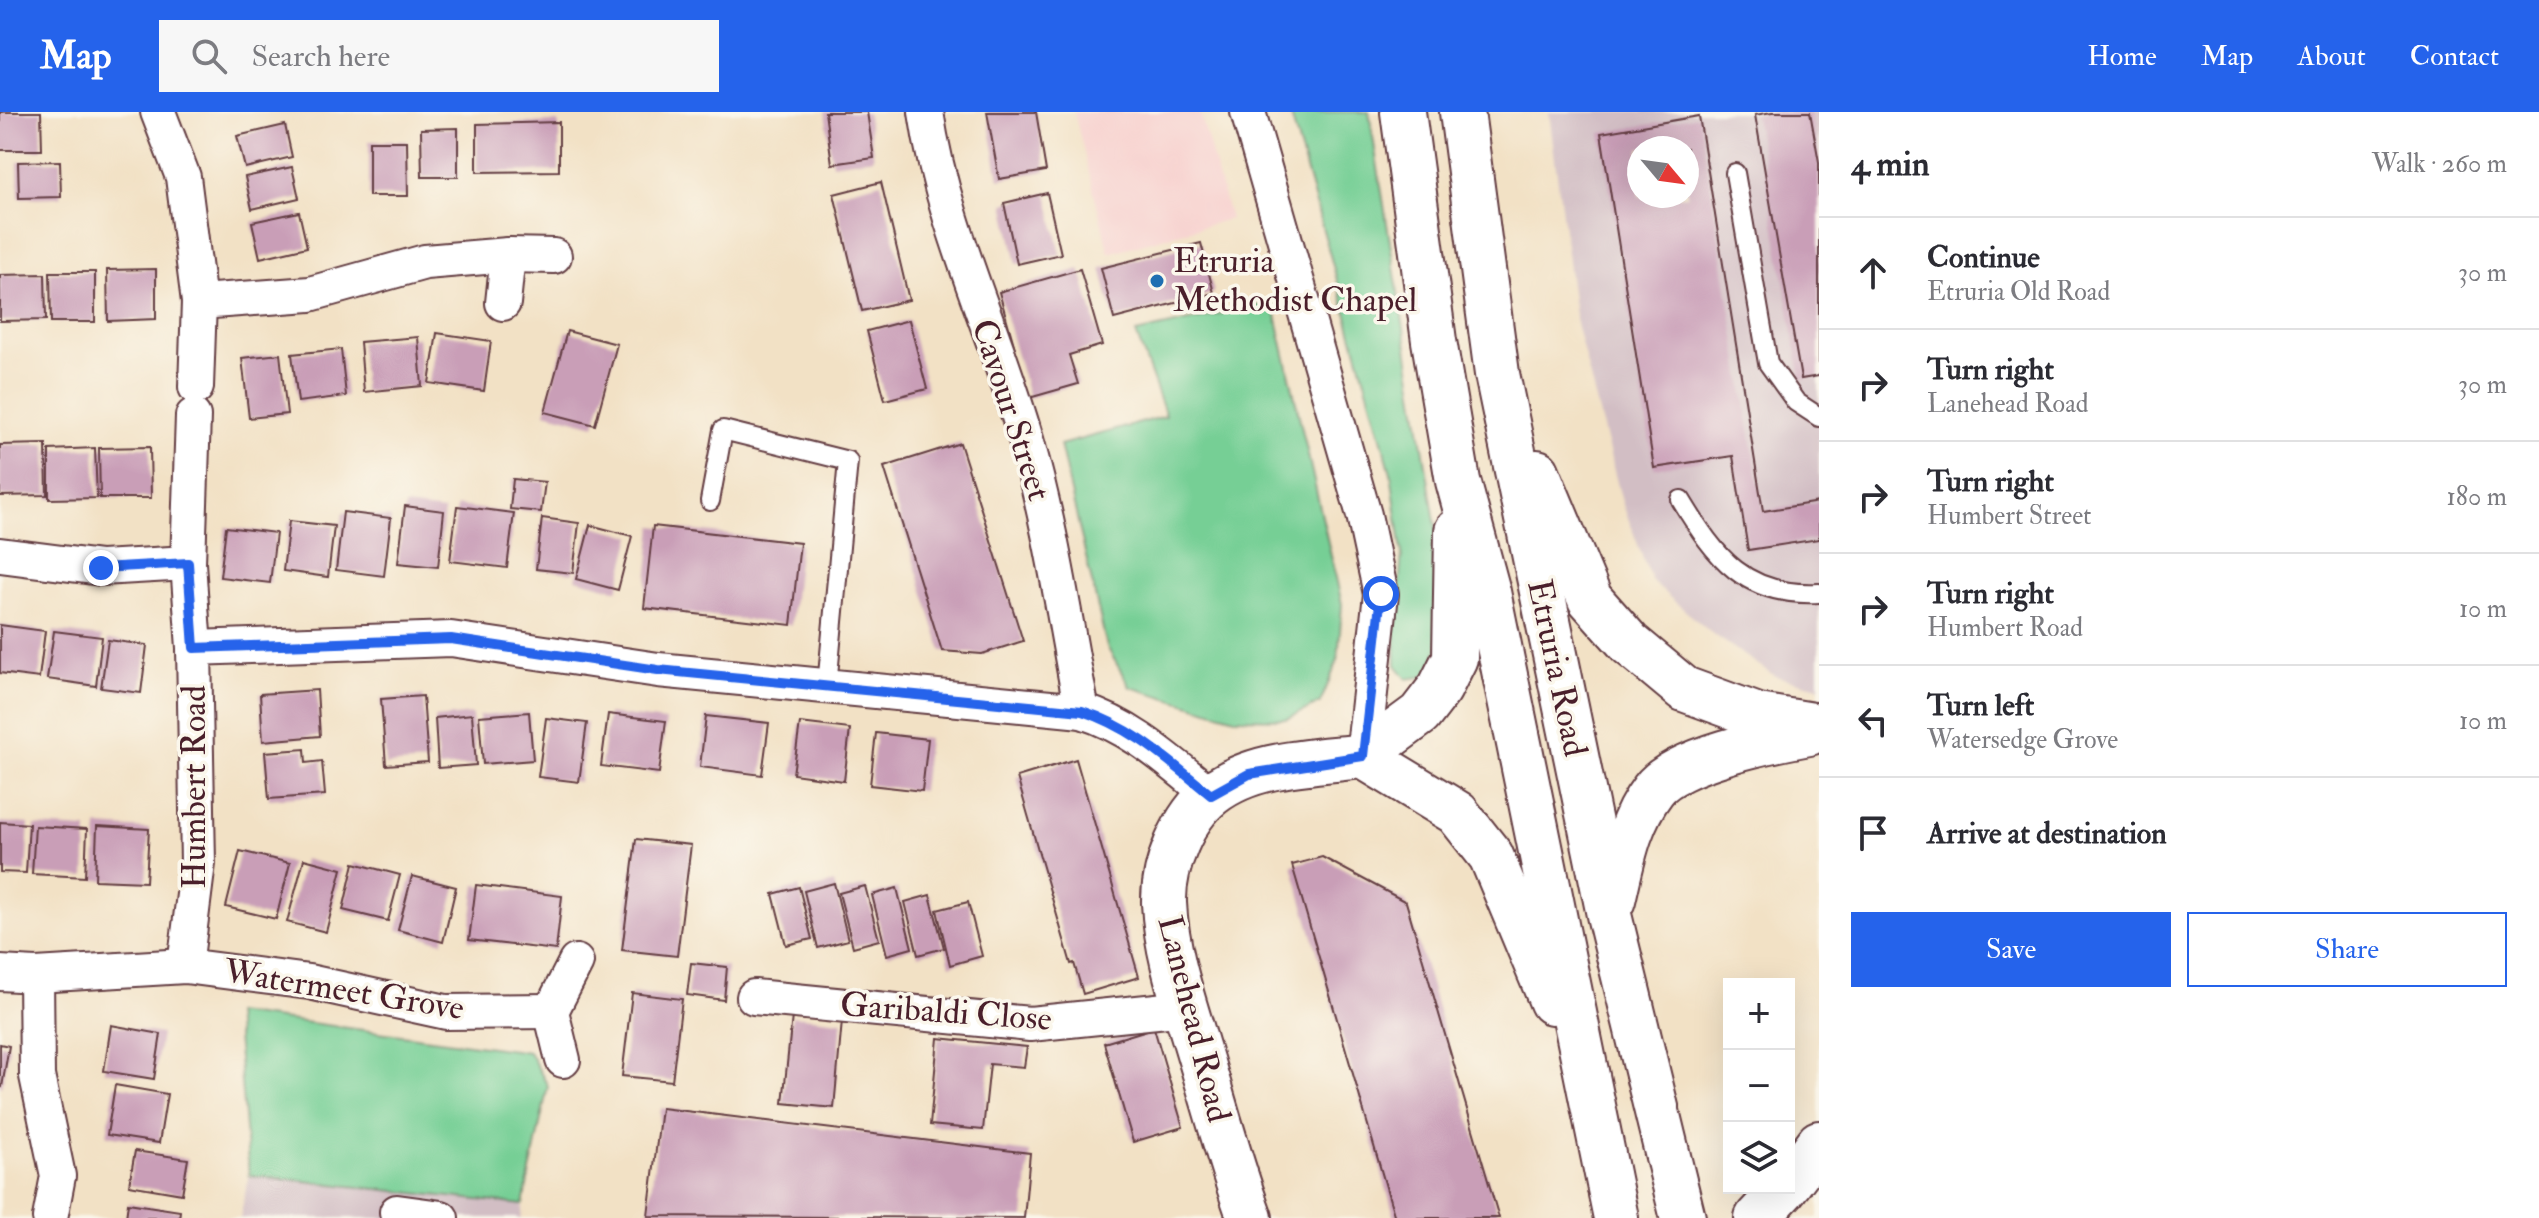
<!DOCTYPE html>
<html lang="en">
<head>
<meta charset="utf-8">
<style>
	:root { --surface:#fff; --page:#f7f7f7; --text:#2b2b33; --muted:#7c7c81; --line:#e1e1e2; --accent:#2563eb }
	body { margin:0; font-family:"IM FELL Double Pica",serif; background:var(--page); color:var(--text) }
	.controls { position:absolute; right:24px; bottom:24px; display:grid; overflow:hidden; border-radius:0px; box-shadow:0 8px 32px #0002 }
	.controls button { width:72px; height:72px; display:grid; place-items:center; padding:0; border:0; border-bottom:2px solid var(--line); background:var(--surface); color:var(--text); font:40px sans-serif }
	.compass { position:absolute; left:1627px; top:24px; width:72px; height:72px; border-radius:50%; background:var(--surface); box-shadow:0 8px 32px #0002; rotate:119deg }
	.stop { position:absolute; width:24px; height:24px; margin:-18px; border:6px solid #2563eb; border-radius:50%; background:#fff }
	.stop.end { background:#2563eb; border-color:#fff; box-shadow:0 2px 8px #0008 }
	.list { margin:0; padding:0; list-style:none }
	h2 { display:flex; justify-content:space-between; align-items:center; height:104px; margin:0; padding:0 32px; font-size:34px }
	h2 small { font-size:26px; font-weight:400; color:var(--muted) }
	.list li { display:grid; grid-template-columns:52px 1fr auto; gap:24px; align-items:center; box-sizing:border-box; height:112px; padding:0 32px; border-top:2px solid var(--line) }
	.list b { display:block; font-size:30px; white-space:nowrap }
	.list p { margin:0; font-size:26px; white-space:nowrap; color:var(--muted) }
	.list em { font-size:26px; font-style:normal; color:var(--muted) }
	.actions { display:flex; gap:16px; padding:24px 32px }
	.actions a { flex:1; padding:18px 0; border:2px solid var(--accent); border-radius:0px; text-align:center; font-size:28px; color:var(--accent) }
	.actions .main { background:var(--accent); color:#fff }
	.icon { flex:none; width:44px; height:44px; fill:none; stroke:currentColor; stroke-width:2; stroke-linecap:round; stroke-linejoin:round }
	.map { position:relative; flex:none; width:1819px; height:1106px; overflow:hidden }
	header { display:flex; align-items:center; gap:48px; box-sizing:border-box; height:112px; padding:0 40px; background:var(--accent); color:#fff }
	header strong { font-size:38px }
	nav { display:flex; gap:44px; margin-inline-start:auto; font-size:28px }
	.search { width:560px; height:72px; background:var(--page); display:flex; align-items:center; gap:20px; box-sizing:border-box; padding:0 28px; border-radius:0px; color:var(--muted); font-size:30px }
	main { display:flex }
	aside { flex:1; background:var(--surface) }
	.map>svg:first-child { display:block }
	.built { fill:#f7d0ce }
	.industrial { fill:#d2bec4; fill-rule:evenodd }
	.green { fill:#76cf95; stroke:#607760; stroke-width:2 }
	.building { fill:#c99eb7; fill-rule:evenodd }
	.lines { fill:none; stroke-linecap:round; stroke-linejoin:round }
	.service-casing { stroke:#633c42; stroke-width:22 }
	.minor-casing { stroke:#633c42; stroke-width:38 }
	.tertiary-casing { stroke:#633c42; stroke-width:48 }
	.trunk-casing { stroke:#633c42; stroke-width:48 }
	.service { stroke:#fff; stroke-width:18 }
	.minor { stroke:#fff; stroke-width:34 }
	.tertiary { stroke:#fff; stroke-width:44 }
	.trunk { stroke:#fff; stroke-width:44 }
	.route { stroke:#2563eb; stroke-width:10 }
	.poi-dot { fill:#1f6fb2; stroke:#fbf7ec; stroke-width:3 }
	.labels { text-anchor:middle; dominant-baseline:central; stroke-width:7; stroke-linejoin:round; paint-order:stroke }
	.poi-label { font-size:34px; fill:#4a1f2b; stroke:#fbf7ec; text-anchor:start }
	.street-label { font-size:34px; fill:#4a1f2b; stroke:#fbf7ec }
</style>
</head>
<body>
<header>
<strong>Map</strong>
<div class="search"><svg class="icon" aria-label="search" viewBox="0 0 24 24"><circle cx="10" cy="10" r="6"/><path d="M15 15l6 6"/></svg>Search here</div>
<nav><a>Home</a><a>Map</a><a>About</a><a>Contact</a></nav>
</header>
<main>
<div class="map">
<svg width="1819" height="1106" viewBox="0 0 1819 1106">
	<rect width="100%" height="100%" fill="#fbf7ec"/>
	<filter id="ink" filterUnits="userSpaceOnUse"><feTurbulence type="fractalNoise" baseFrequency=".0125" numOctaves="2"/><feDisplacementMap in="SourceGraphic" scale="16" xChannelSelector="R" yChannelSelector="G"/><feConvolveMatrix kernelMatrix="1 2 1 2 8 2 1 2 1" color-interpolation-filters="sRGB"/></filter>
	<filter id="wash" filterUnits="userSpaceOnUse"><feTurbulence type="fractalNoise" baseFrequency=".006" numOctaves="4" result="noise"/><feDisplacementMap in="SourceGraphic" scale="32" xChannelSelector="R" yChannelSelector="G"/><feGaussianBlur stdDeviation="1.8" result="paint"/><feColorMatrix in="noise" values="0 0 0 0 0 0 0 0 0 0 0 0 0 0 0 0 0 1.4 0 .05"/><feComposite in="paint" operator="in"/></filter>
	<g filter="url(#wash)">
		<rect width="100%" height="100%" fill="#f2e1c5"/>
		<path class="built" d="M1074 0H1200L1230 107 1109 141Z"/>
		<g class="industrial">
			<path d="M1549 0H1819V575L1775 564 1710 520 1652 470 1622 390 1576 211ZM1639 36H1687V84H1639Z"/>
			<path d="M249 1063 523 1093 521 1106H240Z"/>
		</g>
		<g class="green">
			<path d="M1290 0H1369L1438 428V537L1428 564 1407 567 1396 553 1395 519 1402 441 1391 361Z"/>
			<path d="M1273 190 1342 492 1338 548 1320 591 1287 607 1235 606 1130 575 1107 535 1060 333 1166 304 1136 221Z"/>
			<path d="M235 901 529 940 548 974 523 1093 249 1063Z"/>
		</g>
		<g id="blocks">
			<g class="building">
				<path d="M0 0H41L42 38H0Z"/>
				<path d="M825 0H867L874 46 832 52Z"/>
				<path d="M987 0H1036L1046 59 999 67Z"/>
				<path d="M1772 0H1810L1819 50V264L1801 267 1755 3Z"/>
				<path d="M1699 4 1763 399 1819 390V427L1748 438 1733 344 1654 356 1601 21ZM1639 36H1687V84H1639Z"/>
				<path d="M559 10V59L477 60V12Z"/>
				<path d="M285 13 292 45 245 56 237 24Z"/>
				<path d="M458 16V65H422L421 17Z"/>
				<path d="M369 29H407L408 84H369Z"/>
				<path d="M60 49 61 85 19 86 18 50Z"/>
				<path d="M292 55 299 86 252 97 245 65Z"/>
				<path d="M881 70 909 188 862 199 834 82Z"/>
				<path d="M1047 81 1061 142 1017 152 1004 91Z"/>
				<path d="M299 100 307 135 260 146 252 110Z"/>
				<path d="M1201 131 1214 181 1114 207 1101 156Z"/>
				<path d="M156 157V207L108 209 107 158Z"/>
				<path d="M1080 157 1102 233 1069 243 1078 272 1029 286 999 180Z"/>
				<path d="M50 160H95V210H51Z"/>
				<path d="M45 162 46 208 0 209V163Z"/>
				<path d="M909 208 927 277 885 288 867 219Z"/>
				<path d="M567 219 617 232 595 313 545 300Z"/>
				<path d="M437 221 491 229 484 279 429 271Z"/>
				<path d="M418 225 422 274 364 280 360 230Z"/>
				<path d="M341 237 346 284 298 290 292 242Z"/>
				<path d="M280 242 287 302 249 306 242 246Z"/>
				<path d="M960 331 1023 529 982 542 942 539 884 355Z"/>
				<path d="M46 332 47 383 0 384V333Z"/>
				<path d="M150 335 151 386H100L99 336Z"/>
				<path d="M95 336 97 386 49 387V338Z"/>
				<path d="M513 367 545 370 541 400 510 397Z"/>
				<path d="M405 394 444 399 438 455 398 451Z"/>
				<path d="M457 394 514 401 507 456 450 449Z"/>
				<path d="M343 400 391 406 384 464 336 458Z"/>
				<path d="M542 406 579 411 573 461 536 457Z"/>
				<path d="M289 409 334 414 328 465 283 459Z"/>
				<path d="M590 413 632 424 618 478 576 467Z"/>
				<path d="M653 414 800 431 791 513 644 496Z"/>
				<path d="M226 415 276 421 270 471 220 465Z"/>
				<path d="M0 513 45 519 39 566 0 561Z"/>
				<path d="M54 519 102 525 96 574 47 567Z"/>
				<path d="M108 528 147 533 141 581 101 576Z"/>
				<path d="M317 578 320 624 263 629 260 582Z"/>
				<path d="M423 584 428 650 386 653 381 587Z"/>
				<path d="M529 600 533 648 483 652 479 604Z"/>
				<path d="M472 602 476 653 438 656 435 606Z"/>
				<path d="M608 602 666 609 659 661 601 654Z"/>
				<path d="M706 604 769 611 762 663 700 655Z"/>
				<path d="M546 606 587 611 579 670 538 665Z"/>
				<path d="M800 611 850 617 844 669 793 662Z"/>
				<path d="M876 621 928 627 922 679 870 673Z"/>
				<path d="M305 637 306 651 322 649 325 683 269 687 265 640Z"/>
				<path d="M1076 647 1139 865 1083 882 1074 851 1071 852 1017 665Z"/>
				<path d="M0 710 29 712 26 761 0 760Z"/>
				<path d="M35 714 87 717 85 765 32 762Z"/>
				<path d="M97 714 149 717 146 770 95 768Z"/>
				<path d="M636 727 691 733 677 844 622 838Z"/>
				<path d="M240 739 290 751 276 807 226 795Z"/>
				<path d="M1322 745 1406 790 1499 1106H1395L1292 753Z"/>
				<path d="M304 747 342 757 326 820 287 810Z"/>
				<path d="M354 751 400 763 388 809 343 798Z"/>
				<path d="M412 764 456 775 443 830 398 818Z"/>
				<path d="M834 771 848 828 818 836 804 779Z"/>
				<path d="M476 773 562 784 556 838 469 828Z"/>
				<path d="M865 774 879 828 853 835 839 781Z"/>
				<path d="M799 775 812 827 786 833 773 782Z"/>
				<path d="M897 776 912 836 887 843 872 783Z"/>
				<path d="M930 783 944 836 918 843 905 790Z"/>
				<path d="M968 790 982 844 950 853 937 798Z"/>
				<path d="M691 851 727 855 724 888 687 883Z"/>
				<path d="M632 881 682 887 672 969 622 964Z"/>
				<path d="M792 904 842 909 834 996 783 991Z"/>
				<path d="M111 913 161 922 154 967 104 959Z"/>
				<path d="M1154 916 1183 1015 1133 1030 1104 931Z"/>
				<path d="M938 926 1027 935 1024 955 990 952 983 1018 930 1013Z"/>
				<path d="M0 932 9 934 2 975 0 974Z"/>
				<path d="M115 973 167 982 159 1031 107 1023Z"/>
				<path d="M661 996 1030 1041 1024 1106 648 1104Z"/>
				<path d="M135 1039 188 1047 182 1082 129 1073Z"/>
				<path d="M128 1091 180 1099 179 1106H126Z"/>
			</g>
		</g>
	</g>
	<g filter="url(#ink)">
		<use href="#blocks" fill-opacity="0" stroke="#633c42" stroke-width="2"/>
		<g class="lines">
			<g class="service-casing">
				<g id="service">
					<path d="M1735 61 1768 251 1796 290 1819 305"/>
					<path d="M1681 388C1716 446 1745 485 1819 481"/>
					<path d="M710 389 723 318 848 349 827 574"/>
				</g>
			</g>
			<g class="minor-casing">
				<g id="minor">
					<path d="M158 0 183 65 199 190 196 275"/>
					<path d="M926 0C943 116 996 220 1027 331 1052 419 1065 510 1082 599"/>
					<path d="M1248 0 1364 403 1381 482 1363 644"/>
					<path d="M199 190 310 182 425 150 508 143 554 144"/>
					<path d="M503 191 508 143"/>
					<path d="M0 443 101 456 188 451"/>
					<path d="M194 536 451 527 658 558 1082 599C1133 615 1170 650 1211 683"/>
					<path d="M185 854 198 751 194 536 188 451 193 304"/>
					<path d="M0 861 36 863 185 854 309 870 446 900 551 899"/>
					<path d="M36 863 37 964 58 1064 50 1106"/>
					<path d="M754 885 1030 912 1186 896"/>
					<path d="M563 948 551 899 576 850"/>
					<path d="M397 1100 441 1106"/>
				</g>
			</g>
			<g class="tertiary-casing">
				<g id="tertiary">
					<path d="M1789 1071 1819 1031"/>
					<path d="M1250 1106C1230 1051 1215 994 1198 938 1184 891 1166 840 1164 791 1163 754 1183 705 1212 682 1253 650 1313 650 1363 644"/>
					<path d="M1757 1106 1785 1076"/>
				</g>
			</g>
			<g class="trunk-casing">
				<g id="trunk">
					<path d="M1403 0 1434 229 1458 369 1488 480 1616 1106"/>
					<path d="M1462 0 1497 262 1609 803 1683 1106"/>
					<path d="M1537 360 1590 487 1630 532 1684 577 1758 604 1819 614"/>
					<path d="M1457 419 1455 546 1440 576 1420 602 1363 644 1457 701 1491 744 1552 890"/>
					<path d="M1613 788C1622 750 1628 711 1653 678 1675 647 1771 628 1809 621"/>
				</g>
			</g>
			<use href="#service" class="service"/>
			<use href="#minor" class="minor"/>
			<use href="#tertiary" class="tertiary"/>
			<use href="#trunk" class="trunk"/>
		</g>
	</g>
	<g class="lines" filter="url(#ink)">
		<path class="route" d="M101 456 188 451 194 536 451 527 658 558 1082 599C1133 615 1170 650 1211 683L1249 662 1363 644 1381 482"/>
	</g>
	<circle class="poi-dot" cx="1157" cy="169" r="8"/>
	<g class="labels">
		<g class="poi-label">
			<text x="1173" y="149">Etruria<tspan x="1173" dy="39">Methodist Chapel</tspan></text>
		</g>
		<g class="street-label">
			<text transform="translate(1011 298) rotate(72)">Cavour Street</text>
			<text transform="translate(1557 556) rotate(78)">Etruria Road</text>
			<text transform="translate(194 675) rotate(-90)">Humbert Road</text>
			<text transform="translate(344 878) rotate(9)">Watermeet Grove</text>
			<text transform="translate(946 900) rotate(4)">Garibaldi Close</text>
			<text transform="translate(1194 907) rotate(76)">Lanehead Road</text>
		</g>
	</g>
</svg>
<div class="controls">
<button>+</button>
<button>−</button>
<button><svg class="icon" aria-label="layers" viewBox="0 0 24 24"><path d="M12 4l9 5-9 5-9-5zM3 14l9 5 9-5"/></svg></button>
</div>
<svg class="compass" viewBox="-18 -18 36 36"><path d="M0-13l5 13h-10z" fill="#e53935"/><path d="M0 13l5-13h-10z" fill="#7c7c81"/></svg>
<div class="stop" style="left:1381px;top:482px"></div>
<div class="stop end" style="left:101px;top:456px"></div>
</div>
<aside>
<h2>4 min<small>Walk · 260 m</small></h2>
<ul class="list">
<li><svg class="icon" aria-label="ahead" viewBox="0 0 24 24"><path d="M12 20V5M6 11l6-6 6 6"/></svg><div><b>Continue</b><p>Etruria Old Road</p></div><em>30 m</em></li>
<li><svg class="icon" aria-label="right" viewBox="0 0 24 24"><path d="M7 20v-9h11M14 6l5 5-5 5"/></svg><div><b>Turn right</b><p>Lanehead Road</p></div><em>30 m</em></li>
<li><svg class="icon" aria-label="right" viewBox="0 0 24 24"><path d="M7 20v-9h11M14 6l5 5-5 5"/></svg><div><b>Turn right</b><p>Humbert Street</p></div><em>180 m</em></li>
<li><svg class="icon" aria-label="right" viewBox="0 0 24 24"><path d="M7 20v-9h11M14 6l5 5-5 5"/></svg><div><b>Turn right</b><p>Humbert Road</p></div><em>10 m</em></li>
<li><svg class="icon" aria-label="left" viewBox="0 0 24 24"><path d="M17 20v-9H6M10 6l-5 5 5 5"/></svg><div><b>Turn left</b><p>Watersedge Grove</p></div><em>10 m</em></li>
<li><svg class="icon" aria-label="arrive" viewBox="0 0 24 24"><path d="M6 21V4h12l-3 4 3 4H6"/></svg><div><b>Arrive at destination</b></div></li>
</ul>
<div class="actions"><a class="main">Save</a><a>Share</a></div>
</aside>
</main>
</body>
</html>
